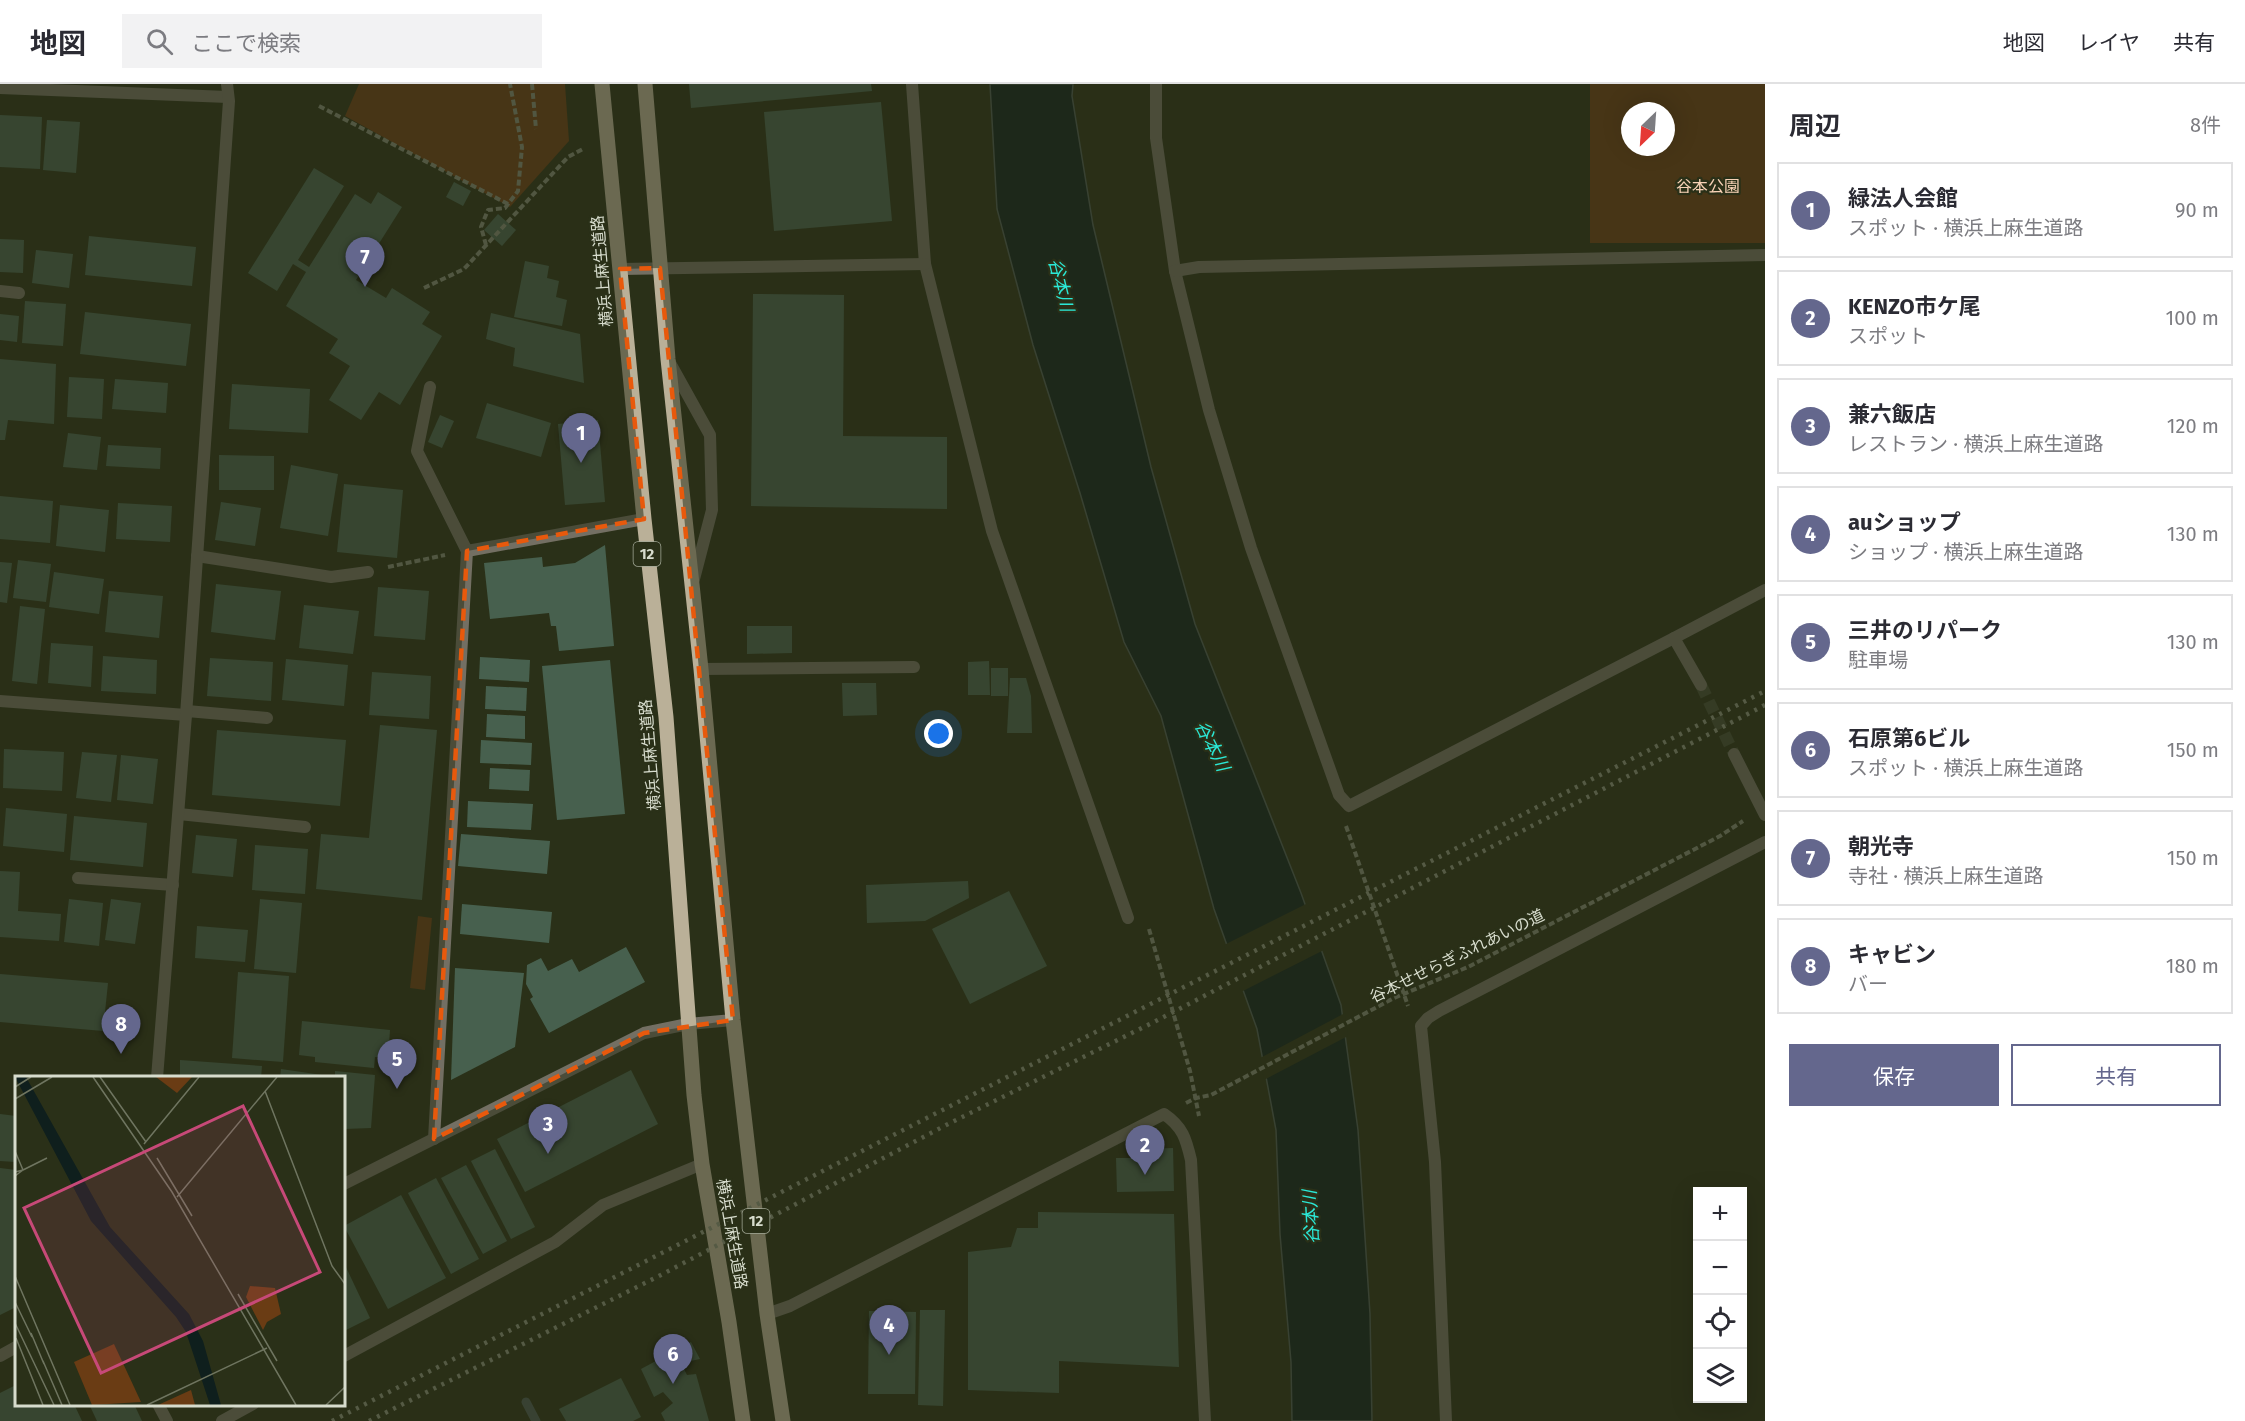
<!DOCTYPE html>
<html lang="ja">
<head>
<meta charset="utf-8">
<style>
	:root { --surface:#fff; --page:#f2f2f3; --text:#2b2b33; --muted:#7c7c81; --line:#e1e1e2; --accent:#64678d }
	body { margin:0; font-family:"Fira Sans","Noto Sans JP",sans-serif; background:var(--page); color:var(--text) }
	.controls { position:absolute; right:18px; bottom:18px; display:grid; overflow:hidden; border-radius:0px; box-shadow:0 6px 24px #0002 }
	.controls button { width:54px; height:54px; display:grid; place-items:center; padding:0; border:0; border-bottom:2px solid var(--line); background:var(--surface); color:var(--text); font:30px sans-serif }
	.compass { position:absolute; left:1621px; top:18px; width:54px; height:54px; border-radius:50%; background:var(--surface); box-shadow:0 6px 24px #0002; rotate:205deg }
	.you { position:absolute; left:939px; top:650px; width:21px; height:21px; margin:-15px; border:4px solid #fff; border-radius:50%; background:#1a73e8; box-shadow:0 0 0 9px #1a73e833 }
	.badge { display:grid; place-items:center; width:39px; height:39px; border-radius:50%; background:var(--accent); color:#fff; font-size:20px; font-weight:700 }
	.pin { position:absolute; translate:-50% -50px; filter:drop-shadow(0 2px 3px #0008) }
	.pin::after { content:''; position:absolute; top:32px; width:21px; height:18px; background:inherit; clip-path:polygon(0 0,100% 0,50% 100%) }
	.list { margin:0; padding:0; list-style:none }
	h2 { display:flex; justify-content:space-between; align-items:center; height:78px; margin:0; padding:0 24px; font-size:26px }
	h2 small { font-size:20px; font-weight:400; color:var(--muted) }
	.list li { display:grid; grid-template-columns:39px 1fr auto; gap:18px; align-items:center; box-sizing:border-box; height:96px; margin:0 12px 12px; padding:0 12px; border:2px solid var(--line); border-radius:0px }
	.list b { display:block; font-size:22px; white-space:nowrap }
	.list p { margin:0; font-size:20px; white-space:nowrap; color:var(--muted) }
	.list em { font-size:20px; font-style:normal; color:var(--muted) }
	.actions { display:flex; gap:12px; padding:18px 24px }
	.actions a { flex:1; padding:14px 0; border:2px solid var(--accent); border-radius:0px; text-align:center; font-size:21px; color:var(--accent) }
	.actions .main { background:var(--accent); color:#fff }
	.icon { flex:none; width:33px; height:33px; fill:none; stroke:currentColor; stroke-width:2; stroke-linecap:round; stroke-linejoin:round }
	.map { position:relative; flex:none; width:1765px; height:1337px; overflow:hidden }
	header { display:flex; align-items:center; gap:36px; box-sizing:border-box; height:84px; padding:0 30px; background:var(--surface); border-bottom:2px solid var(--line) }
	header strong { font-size:28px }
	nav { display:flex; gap:33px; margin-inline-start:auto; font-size:21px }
	.search { width:420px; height:54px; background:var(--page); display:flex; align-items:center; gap:15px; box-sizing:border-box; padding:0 21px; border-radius:0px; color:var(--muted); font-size:22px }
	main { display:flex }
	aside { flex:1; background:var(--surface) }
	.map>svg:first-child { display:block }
	.green { fill:#6a3c14; fill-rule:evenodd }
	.water { fill:#0f1f1d; stroke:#4b5852; stroke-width:1.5 }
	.pier { fill:#2a3018 }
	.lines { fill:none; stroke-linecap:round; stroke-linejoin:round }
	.stream { stroke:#4b5852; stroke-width:9 }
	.building { fill:#47604e }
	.minor-tunnel { stroke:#444a33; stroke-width:12; stroke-dasharray:12 6; stroke-linecap:butt }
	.path { stroke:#818673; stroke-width:4; stroke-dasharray:6 3; stroke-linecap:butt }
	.service { stroke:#736f63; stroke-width:12 }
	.minor { stroke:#736f63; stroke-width:12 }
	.tertiary { stroke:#736f63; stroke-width:12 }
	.primary { stroke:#bab098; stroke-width:15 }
	.rail { stroke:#898e7b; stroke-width:4.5; stroke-dasharray:3 6; stroke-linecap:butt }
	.marked { fill:none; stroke:#e8590c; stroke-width:4.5; stroke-dasharray:12 8; stroke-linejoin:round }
	.labels { text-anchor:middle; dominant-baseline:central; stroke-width:4.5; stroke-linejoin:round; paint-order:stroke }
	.shield { fill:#2a3018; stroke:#a3a897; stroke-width:1.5 }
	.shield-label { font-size:15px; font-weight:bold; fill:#d7dccd }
	.park-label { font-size:16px; fill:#f8d2b6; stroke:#2a3018 }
	.street-label { font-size:16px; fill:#d7dccd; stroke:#2a3018 }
	.water-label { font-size:18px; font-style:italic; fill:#2be8d6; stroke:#2a3018 }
	.inset-road { fill:none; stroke:#6f7560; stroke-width:1.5 }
	.view { fill:#c74978; fill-opacity:0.15; stroke:#c74978; stroke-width:3 }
	.inset-edge { fill:none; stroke:#d7dccd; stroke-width:3 }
</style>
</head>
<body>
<header>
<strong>地図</strong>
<div class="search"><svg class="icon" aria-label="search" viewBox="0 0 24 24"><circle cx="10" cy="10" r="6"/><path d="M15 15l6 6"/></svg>ここで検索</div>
<nav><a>地図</a><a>レイヤ</a><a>共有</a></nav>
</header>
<main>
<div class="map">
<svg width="1765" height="1337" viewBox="0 0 1765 1337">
	<rect width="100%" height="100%" fill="#2a3018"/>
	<g class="green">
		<path d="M359 0H565L569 57 510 123 345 32Z"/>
		<path d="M1590 0H1765V159H1590ZM1630 27H1666V63H1630Z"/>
		<path d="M418 832 432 834 425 906 410 904Z"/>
	</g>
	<path class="water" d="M990 0H1073L1072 12 1093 141 1151 383 1195 540 1301 809 1341 921 1358 1046 1370 1230 1372 1337H1292L1291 1278 1280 1150 1276 1046 1257 945 1214 825 1161 632 1124 558 1080 409 1033 261 997 125Z"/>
	<g class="pier">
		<path d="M1308 819 1324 866 1241 908 1224 861Z"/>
		<path d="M1345 929 1348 952 1264 996 1260 974Z"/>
	</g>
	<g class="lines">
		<path class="stream" d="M526 1318 536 1337"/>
	</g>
	<g class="building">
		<path d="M689 0H871L872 7 691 24Z"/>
		<path d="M881 18 892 137 774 147 764 28Z"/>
		<path d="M0 31 42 33 40 85 0 83Z"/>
		<path d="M47 36 80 38 76 89 43 86Z"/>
		<path d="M314 84 344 102 298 176 309 183 355 110 371 120 378 108 402 123 356 196 386 214 392 204 430 228 422 240 442 252 400 321 379 308 361 336 329 316 350 282 329 269 338 255 286 222 306 188 293 180 277 207 248 189Z"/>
		<path d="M454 98 471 107 463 122 446 113Z"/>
		<path d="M498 130 516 146 502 162 484 146Z"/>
		<path d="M89 152 196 163 192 202 85 191Z"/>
		<path d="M0 155 24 156 23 189 0 188Z"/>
		<path d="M36 166 73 170 69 204 32 199Z"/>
		<path d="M525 177 549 182 547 194 559 197 556 213 567 216 562 242 514 233Z"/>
		<path d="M753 210 844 211 843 352 947 353V425L751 422Z"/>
		<path d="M25 217 66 220 63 262 22 259Z"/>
		<path d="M85 228 191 240 186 282 80 270Z"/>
		<path d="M491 229 580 250 584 299 513 282 515 264 486 255Z"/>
		<path d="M0 230 19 232 17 258 0 256Z"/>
		<path d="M0 275 56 280 54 340 8 336 5 356H0Z"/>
		<path d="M69 293 104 295 102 335 67 333Z"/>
		<path d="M115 295 168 299 166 329 112 325Z"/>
		<path d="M232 300 310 305 308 349 229 345Z"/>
		<path d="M487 319 551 339 541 373 476 354Z"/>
		<path d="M440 331 454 337 442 364 428 358Z"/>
		<path d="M598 336 605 418 565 421 558 340Z"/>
		<path d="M68 349 101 353 97 386 63 383Z"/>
		<path d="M108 361 161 364 160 385 106 382Z"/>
		<path d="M219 371 274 372V406H219Z"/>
		<path d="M291 381 338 390 328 452 280 444Z"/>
		<path d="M344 400 403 406 397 474 337 468Z"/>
		<path d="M0 412 53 417 50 459 0 455Z"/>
		<path d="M221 418 261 424 255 462 215 456Z"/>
		<path d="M118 419 172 422 170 458 116 455Z"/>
		<path d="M60 421 109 426 105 468 56 462Z"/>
		<path d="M605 461 614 562 559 567 556 542H551L549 529 490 535 484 479 542 473 543 483 575 479Z"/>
		<path d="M18 476 51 480 46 518 13 514Z"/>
		<path d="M0 478 12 479 7 519 0 518Z"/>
		<path d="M54 488 104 495 99 530 49 523Z"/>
		<path d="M216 500 281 507 275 556 211 548Z"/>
		<path d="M378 503 429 507 425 556 374 552Z"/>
		<path d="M109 507 163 512 159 554 105 548Z"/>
		<path d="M304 521 359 527 353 570 299 564Z"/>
		<path d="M20 522 45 525 37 600 12 597Z"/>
		<path d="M747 542H792V569L747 570Z"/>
		<path d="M51 559 93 562 91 603 48 599Z"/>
		<path d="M103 572 157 576 156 610 101 607Z"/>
		<path d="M480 573 530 576 529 598 479 595Z"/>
		<path d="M210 574 273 578 271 617 207 612Z"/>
		<path d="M286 575 348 581 344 622 282 616Z"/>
		<path d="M610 576 625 730 557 736 542 582Z"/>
		<path d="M989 577 990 611H968V578Z"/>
		<rect x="991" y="584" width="17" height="28"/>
		<path d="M372 588 431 592 429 635 369 631Z"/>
		<path d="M1010 594H1026L1031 612 1032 649H1007Z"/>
		<path d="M842 599H876L877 631 843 632Z"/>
		<path d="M486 602 527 604 526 627 485 625Z"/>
		<path d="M487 630 525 632V655L486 653Z"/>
		<path d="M380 641 437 646 422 816 316 805 321 750 369 754Z"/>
		<path d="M217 646 346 656 340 722 212 711Z"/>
		<path d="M481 656 532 659 531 681 480 679Z"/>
		<path d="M4 665 64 668 62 707 3 704Z"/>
		<path d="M82 668 117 671 111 718 76 714Z"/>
		<path d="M121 671 158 675 153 720 117 716Z"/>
		<path d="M490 684 530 686 529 707 489 705Z"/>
		<path d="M468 717 533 720 531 746 467 743Z"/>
		<path d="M6 724 67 730 64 768 3 762Z"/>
		<path d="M74 732 147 739 143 783 70 776Z"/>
		<path d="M461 750 550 757 547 790 458 782Z"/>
		<path d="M196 751 237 755 233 793 192 789Z"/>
		<path d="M255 761 308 765 305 810 252 806Z"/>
		<path d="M0 787 20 788 18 827 61 830 59 857 0 853Z"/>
		<path d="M968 797 969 814 925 837 867 839 866 801Z"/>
		<path d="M1009 807 1047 882 970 920 932 845Z"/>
		<path d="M69 815 103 819 99 862 64 858Z"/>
		<path d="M111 815 141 819 135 860 105 856Z"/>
		<path d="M260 815 302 819 296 889 254 885Z"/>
		<path d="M462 820 552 828 549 859 460 850Z"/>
		<path d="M197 842 248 846 245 878 195 874Z"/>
		<path d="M626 863 645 898 549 949 530 915 533 913 526 900 527 881 541 874 548 887 572 875 579 888Z"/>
		<path d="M455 884 524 889 515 963 451 996Z"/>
		<path d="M238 888 289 892 283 978 232 974Z"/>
		<path d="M0 890 108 899 103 947 0 938Z"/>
		<path d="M302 937 390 946 388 974 375 973 374 984 315 978V973L299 971Z"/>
		<path d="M180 976 262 982 261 994H180Z"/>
		<path d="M281 985 322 991V994H280Z"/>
		<path d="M631 986 658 1040 525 1108 497 1055Z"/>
		<path d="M335 987 375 991 371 1044 344 1045V994H335Z"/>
		<path d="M0 1030 16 1032V1078L0 1077Z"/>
		<path d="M1173 1064 1174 1107 1117 1108 1116 1074H1143L1142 1065Z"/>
		<path d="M495 1065 535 1143 511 1155 471 1077Z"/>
		<path d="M466 1081 507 1157 483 1170 441 1094Z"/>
		<path d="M0 1084 16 1086V1223L0 1231Z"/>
		<path d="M436 1094 479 1175 451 1190 408 1109Z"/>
		<path d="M401 1111 446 1194 388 1225 344 1142Z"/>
		<path d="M1038 1128 1174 1130 1179 1283 1059 1277V1309L968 1306V1168L1011 1163 1017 1144H1038Z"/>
		<path d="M344 1179 370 1234 344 1247Z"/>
		<path d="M920 1226H945L943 1322 918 1321Z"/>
		<path d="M869 1227 916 1228 915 1310H868Z"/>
		<path d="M691 1258 700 1275 681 1279 687 1291 696 1290 709 1337H665L661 1329 673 1319 663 1308 654 1313 641 1285Z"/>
		<path d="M621 1294 641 1333 633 1337H566L559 1325Z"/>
		<path d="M16 1301V1320H74L82 1337H0V1309Z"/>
		<path d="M89 1320H134L142 1337H97Z"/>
	</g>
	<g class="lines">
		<path class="minor-tunnel" d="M1701 601 1734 670"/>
		<g class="path">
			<path d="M532 0 536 45"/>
			<path d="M319 22 508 120"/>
			<path d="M486 161 481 143 488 126 505 124 518 107 522 63 510 0"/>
			<path d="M424 204 464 185 568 73 583 65"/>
			<path d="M388 483 445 471"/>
			<path d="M1346 742 1408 922"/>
			<path d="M1149 845 1190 987 1199 1032"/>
			<path d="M1186 1019 1196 1014 1211 1011 1394 914 1468 883 1720 752 1743 737"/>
		</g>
		<g class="service">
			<path d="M912 0 925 180 992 447 1128 834"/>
			<path d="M1156 0V54L1175 187 1209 326 1251 464 1339 711 1349 722 1674 554"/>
			<path d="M0 207 19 209"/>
			<path d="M670 279 710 351 712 426 694 495"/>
			<path d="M430 303 417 367 467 467"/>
			<path d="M701 585 914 583"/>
			<path d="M187 627 267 634"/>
			<path d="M179 730 305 743"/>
			<path d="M78 794 173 801"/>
			<path d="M344 1272 555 1158 603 1121 702 1080"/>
			<path d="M158 1320 167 1337"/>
			<path d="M222 1337 253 1320"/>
		</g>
		<g class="minor">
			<path d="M0 4 228 13"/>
			<path d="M620 185 925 180"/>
			<path d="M1175 187 1199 183 1765 171"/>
			<path d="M197 472 331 493 368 488"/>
			<path d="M1701 601 1674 554 1765 506"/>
			<path d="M0 617 186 631"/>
			<path d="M1734 670 1765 731"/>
			<path d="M157 994 186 631 229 17 227 0"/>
			<path d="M434 1055 467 467 644 435"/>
			<path d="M767 1230 790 1222 1164 1030C1183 1043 1186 1055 1191 1076L1205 1337"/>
			<path d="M1446 1337 1435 1078 1421 942 1428 934 1439 927 1765 758"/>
		</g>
		<g class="tertiary">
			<path d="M344 1100 644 949 688 940 733 936"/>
			<path d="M0 1272 16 1263"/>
		</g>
		<g class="primary">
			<path d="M602 0 644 435 666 633 694 1011 702 1080 729 1238 743 1337"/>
			<path d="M645 0 668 275 701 585 733 936 767 1230 783 1337"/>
		</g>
		<g class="rail">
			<path d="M332 1337 1765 607"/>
			<path d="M369 1337 657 1193 950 1039 1154 938 1765 621"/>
		</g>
	</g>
	<path d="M0 0H1765V1337H0ZM660 184 733 936 644 949 434 1055 467 467 644 435 620 185Z" fill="#2a3018" fill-opacity=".55" fill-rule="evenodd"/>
	<path class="marked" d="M660 184 733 936 644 949 434 1055 467 467 644 435 620 185Z"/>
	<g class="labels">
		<g class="shield">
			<rect x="633.5" y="458" width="27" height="24" rx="4.5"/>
			<rect x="742.5" y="1125" width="27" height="24" rx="4.5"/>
		</g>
		<g class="shield-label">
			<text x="647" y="470">12</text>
			<text x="756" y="1137">12</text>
		</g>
		<g class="park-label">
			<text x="1708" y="102">谷本公園</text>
		</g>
		<g class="street-label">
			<text transform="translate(602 187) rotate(-95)">横浜上麻生道路</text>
			<text transform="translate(650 671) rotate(-95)">横浜上麻生道路</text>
			<text transform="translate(1457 872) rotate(-26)">谷本せせらぎふれあいの道</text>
			<text transform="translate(732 1150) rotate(80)">横浜上麻生道路</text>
		</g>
		<g class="water-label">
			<text transform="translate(1061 201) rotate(76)">谷本川</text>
			<text transform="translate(1212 662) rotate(63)">谷本川</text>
			<text transform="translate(1311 1133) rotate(-93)">谷本川</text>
		</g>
	</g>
	<g transform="translate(15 992)">
		<rect width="330" height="330" fill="#2a3018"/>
		<path d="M141 1H177L162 17ZM235 210 260 212 266 238 252 246 248 254 231 221ZM99 268 126 326 77 329 59 286ZM176 314 180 329H143Z" fill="#6a3c14"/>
		<path d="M0 1H11L95 151 174 238 188 265 206 329H195L171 256 161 241 76 145Z" fill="#0f1f1d"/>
		<path class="inset-road" d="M78 1 157 116 281 329M85 1 131 66M0 11 16 1M250 15 317 190 330 208M0 23 37 1M129 68 184 1M0 75 8 94M142 82 177 140M8 94 32 82M0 96 8 94 0 100M162 121 262 1M0 200 55 329M223 218 262 285M0 226 17 261M0 247 39 329M16 257 29 288M1 262 28 329M28 285 47 329M132 329 252 272M311 329 330 311"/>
		<path class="view" d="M228 30 305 196 86 297 9 132Z"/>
		<rect width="330" height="330" class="inset-edge"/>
	</g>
</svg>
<div class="controls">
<button>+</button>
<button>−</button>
<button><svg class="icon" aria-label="locate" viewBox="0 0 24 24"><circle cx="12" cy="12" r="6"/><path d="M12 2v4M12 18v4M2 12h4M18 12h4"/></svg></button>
<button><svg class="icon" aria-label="layers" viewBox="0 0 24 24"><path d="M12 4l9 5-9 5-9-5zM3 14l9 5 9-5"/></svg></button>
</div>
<svg class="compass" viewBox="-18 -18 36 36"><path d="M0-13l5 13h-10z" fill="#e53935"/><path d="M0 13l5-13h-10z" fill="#7c7c81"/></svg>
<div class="you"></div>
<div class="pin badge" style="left:581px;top:379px">1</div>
<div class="pin badge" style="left:1145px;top:1091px">2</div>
<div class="pin badge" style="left:548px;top:1070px">3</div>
<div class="pin badge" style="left:889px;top:1271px">4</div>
<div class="pin badge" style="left:397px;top:1005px">5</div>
<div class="pin badge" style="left:673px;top:1300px">6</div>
<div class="pin badge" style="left:365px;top:203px">7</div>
<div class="pin badge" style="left:121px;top:970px">8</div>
</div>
<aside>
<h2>周辺<small>8件</small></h2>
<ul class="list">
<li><span class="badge">1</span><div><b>緑法人会館</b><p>スポット · 横浜上麻生道路</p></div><em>90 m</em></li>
<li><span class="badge">2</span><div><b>KENZO市ケ尾</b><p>スポット</p></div><em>100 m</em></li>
<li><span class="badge">3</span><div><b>兼六飯店</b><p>レストラン · 横浜上麻生道路</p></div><em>120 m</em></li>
<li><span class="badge">4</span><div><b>auショップ</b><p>ショップ · 横浜上麻生道路</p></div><em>130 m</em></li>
<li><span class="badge">5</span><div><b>三井のリパーク</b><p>駐車場</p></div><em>130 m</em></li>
<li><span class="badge">6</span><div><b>石原第6ビル</b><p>スポット · 横浜上麻生道路</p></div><em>150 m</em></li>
<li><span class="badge">7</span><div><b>朝光寺</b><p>寺社 · 横浜上麻生道路</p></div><em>150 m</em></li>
<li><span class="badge">8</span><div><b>キャビン</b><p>バー</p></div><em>180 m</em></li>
</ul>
<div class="actions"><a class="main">保存</a><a>共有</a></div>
</aside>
</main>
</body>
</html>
